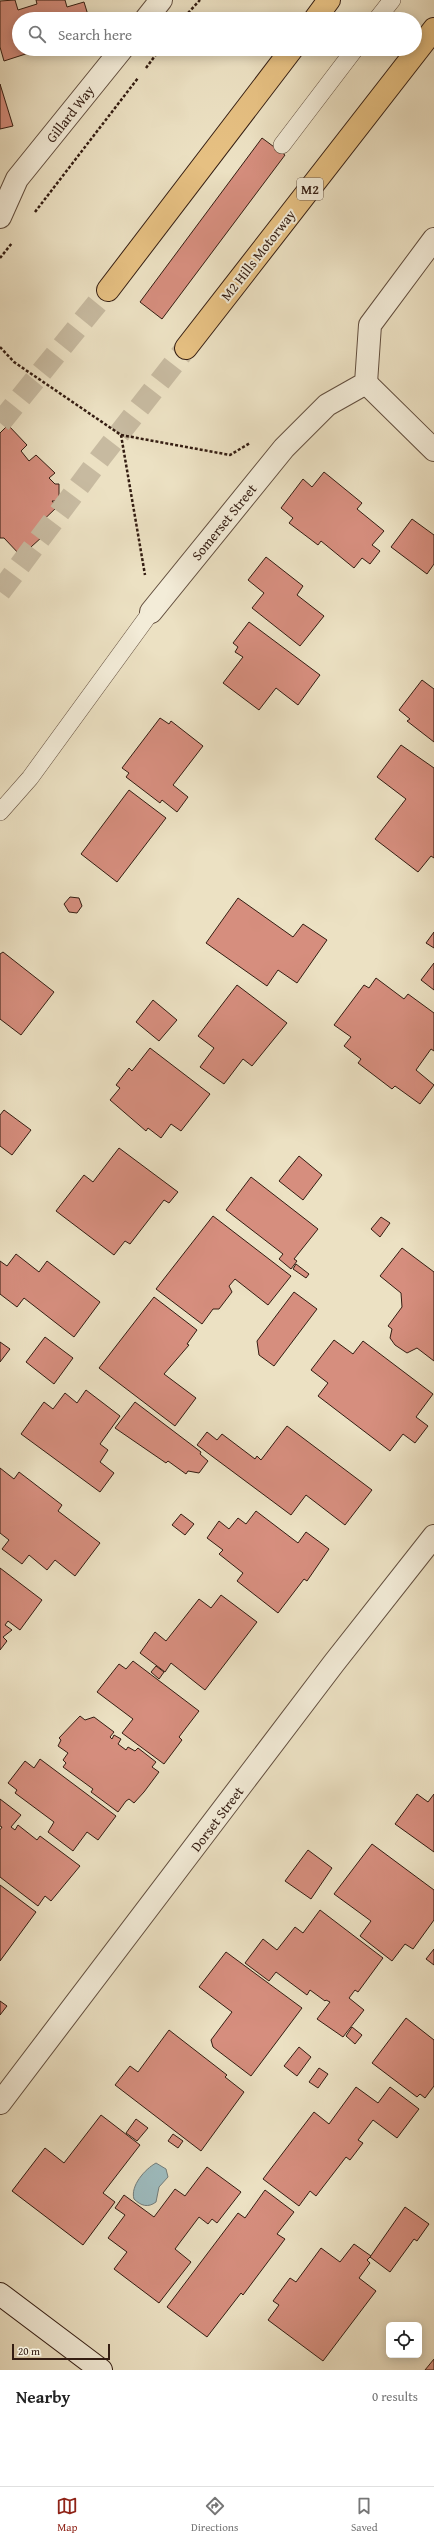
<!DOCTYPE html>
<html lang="en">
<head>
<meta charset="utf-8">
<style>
	:root { --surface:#fff; --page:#f2f2f2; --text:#222; --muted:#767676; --line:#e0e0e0; --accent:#8f2418 }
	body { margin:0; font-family:"Gentium Book Plus",serif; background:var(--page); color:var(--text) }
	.controls { position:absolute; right:12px; bottom:12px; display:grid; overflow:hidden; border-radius:6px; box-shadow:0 2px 10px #0003 }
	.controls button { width:36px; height:36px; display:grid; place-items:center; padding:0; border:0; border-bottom:1px solid var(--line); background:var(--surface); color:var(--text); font:20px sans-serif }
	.scale { position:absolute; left:12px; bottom:10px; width:98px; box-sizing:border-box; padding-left:4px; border:2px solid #341d12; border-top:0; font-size:11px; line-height:14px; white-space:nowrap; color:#341d12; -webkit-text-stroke:3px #f3ecd8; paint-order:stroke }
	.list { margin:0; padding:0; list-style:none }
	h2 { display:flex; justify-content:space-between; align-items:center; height:52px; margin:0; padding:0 16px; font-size:17px }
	h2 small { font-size:13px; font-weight:400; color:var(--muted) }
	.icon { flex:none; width:22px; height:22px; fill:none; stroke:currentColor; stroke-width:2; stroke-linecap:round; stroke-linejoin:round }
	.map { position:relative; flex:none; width:434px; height:2370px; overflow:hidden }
	.search { position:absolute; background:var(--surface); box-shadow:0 2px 10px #0003; left:12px; right:12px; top:12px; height:44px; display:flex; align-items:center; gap:10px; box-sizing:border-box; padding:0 14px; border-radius:22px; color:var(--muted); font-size:15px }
	.sheet { height:116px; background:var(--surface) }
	nav { display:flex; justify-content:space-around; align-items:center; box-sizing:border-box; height:56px; border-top:1px solid var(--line); background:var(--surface); font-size:11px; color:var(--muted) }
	nav a { display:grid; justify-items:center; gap:2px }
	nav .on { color:var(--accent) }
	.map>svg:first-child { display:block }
	.water { fill:#9dbbbe; stroke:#737c79 }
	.building { fill:#d68e7e; stroke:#341d12 }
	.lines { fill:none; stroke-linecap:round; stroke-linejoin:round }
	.highway-tunnel { stroke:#c7baa0; stroke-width:22; stroke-dasharray:22 11; stroke-linecap:butt }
	.lane-casing { stroke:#624e3e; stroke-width:18 }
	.street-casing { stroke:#624e3e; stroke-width:24 }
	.secondary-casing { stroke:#341d12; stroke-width:24 }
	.highway-casing { stroke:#341d12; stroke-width:24 }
	.path { stroke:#341d12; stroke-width:2.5; stroke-dasharray:3 2; stroke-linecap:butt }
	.lane { stroke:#f3ecd8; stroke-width:17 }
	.street { stroke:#f3ecd8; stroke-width:22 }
	.secondary { stroke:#f3ecd8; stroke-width:22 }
	.highway { stroke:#e6c082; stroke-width:22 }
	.labels { text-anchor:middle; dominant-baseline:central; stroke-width:4; stroke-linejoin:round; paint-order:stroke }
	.shield { fill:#f3ecd8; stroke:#6d5b4d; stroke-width:1 }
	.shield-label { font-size:13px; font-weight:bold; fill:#341d12 }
	.street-label { font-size:14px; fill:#341d12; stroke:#f3ecd8 }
</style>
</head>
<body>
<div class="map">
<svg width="434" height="2370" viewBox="0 0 434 2370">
	<rect width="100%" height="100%" fill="#ece1c3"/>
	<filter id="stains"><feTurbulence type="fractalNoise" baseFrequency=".005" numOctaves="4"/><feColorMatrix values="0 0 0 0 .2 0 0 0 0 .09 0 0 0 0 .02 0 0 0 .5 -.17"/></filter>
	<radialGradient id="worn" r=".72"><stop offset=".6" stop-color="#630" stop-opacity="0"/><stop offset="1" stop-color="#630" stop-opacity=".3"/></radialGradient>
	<path class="water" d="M156 2163 166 2169 168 2177 159 2187 156 2202C148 2208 141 2206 134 2199 130 2186 145 2169 156 2163Z"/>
	<g class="building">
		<path d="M15 0 18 10 37 4 36 0H65L67 7 84 2 88 15 85 16 86 19H19V49H41L4 61 0 47V1Z"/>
		<path d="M0 84 13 126 0 129Z"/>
		<path d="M262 138 285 155 162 319 140 302Z"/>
		<path d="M8 425 27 445 21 451 29 461 36 455 55 473 49 478 55 484H59V501H52L57 507 34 529 42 537 21 556 4 538H0V433Z"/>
		<path d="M324 472 362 503 357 509 384 531 372 545 380 551 370 564 362 558 354 568 321 541 318 545 289 523 293 518 281 508 303 479 312 487Z"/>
		<path d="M412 519 434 535V564L427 574 391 547Z"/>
		<path d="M266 557 303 586 297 595 324 616 300 646 252 608 264 593 248 580Z"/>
		<path d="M249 622 320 675 298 705 276 688 259 710 223 683 243 657 235 652 238 647 233 643Z"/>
		<path d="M422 680 434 689V742L407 721 410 719 399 710Z"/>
		<path d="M160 718 169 724 171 721 203 746 173 785 188 797 177 812 162 800 160 803 126 777 129 773 122 768Z"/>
		<path d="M401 745 434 768V858L431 856 418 872 375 839 406 799 377 777Z"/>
		<path d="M129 790 166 818 117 882 81 854Z"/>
		<path d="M70 897 79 898 82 906 77 913 69 912 64 904Z"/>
		<path d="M238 898 293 937 303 924 327 940 297 983 278 970 267 986 206 943Z"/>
		<path d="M434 932V948L426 943Z"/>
		<path d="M3 952 54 992 21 1035 0 1019V954Z"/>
		<path d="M434 963V990L421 980Z"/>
		<path d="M376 978 404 999 408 994 434 1013V1051L431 1049 416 1070 434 1085 420 1104 395 1086 392 1089 358 1063 361 1059 344 1046 351 1037 334 1025 364 985 369 988Z"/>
		<path d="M237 985 287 1023 252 1066 243 1059 224 1084 200 1067 214 1048 198 1036Z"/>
		<path d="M153 1000 177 1020 159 1041 136 1022Z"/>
		<path d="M150 1048 210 1094 181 1131 171 1124 161 1138 148 1128 146 1131 110 1100 120 1088 116 1085 129 1068 132 1071Z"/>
		<path d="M4 1110 31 1130 12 1155 0 1146V1115Z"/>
		<path d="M119 1148 178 1192 169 1203 164 1200 130 1244 125 1241 114 1255 56 1211 84 1175 93 1182Z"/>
		<path d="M299 1156 322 1175 303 1200 279 1181Z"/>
		<path d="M251 1177 318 1229 294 1259 297 1261 291 1269 279 1259 283 1254 226 1210Z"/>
		<path d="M213 1216 291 1276 268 1305 235 1279 229 1286 232 1292 219 1309H213L202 1324 156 1289Z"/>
		<path d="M381 1217 390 1223 380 1237 371 1229Z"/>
		<path d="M402 1248 434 1272V1361L417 1348 407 1353 395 1345 390 1338 392 1329 388 1326 402 1307 401 1293 380 1276Z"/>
		<path d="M16 1254 39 1272 47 1261 100 1302 74 1337 24 1298 17 1307 0 1294V1261L7 1266Z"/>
		<path d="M296 1264 309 1274 306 1278 293 1269Z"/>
		<path d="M294 1292 317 1309 274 1366 259 1355 257 1341Z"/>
		<path d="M154 1297 197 1330 187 1344 189 1345 164 1374 196 1398 175 1426 99 1368Z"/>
		<path d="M45 1337 73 1358 54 1384 26 1362Z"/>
		<path d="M334 1340 353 1354 363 1341 433 1394 416 1417 428 1426 415 1443 403 1434 390 1451 318 1396 328 1383 311 1370Z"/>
		<path d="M0 1342 10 1349 0 1362Z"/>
		<path d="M86 1390 120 1416 100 1444 108 1450 100 1462 114 1473 100 1492 21 1434 44 1402 53 1409 65 1393 77 1403Z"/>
		<path d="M135 1402 201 1452 200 1454 208 1461 199 1473 188 1471 186 1474 168 1461 166 1463 115 1428Z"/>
		<path d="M287 1426 372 1490 345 1525 306 1495 291 1515 197 1445 207 1432 217 1440 222 1434 255 1459 257 1456 261 1460Z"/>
		<path d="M0 1468 14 1479 19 1472 62 1505 58 1511 100 1543 75 1576 55 1560 47 1570 29 1555 22 1564 2 1549 9 1540 0 1533Z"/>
		<path d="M256 1511 298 1543 306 1532 329 1549 307 1581 304 1579 278 1613 237 1581 243 1573 219 1554 223 1550 207 1538 219 1521 229 1529 238 1518 246 1524Z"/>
		<path d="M181 1514 194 1524 185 1535 172 1525Z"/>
		<path d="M0 1568 42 1600 20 1630 8 1621 5 1625 12 1630 3 1637 7 1641 0 1650Z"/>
		<path d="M221 1595 257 1622 205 1690 171 1663 165 1672 140 1653 155 1632 166 1641 199 1599 211 1608Z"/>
		<path d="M133 1661 199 1711 179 1737 182 1740 164 1764 122 1733 133 1719 97 1692 119 1664 126 1669Z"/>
		<path d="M156 1666 164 1672 159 1679 151 1672Z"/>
		<path d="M80 1716 85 1720 94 1717 114 1732 110 1737 112 1739 114 1735 121 1739 118 1744 126 1750 128 1747 135 1751 138 1748 156 1762 152 1767 159 1772 144 1792 134 1803 129 1799 126 1801 118 1812 91 1792 93 1789 63 1767 66 1763 63 1760 68 1753 58 1746 61 1740 59 1738Z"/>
		<path d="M40 1759 116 1816 98 1840 87 1832 73 1851 48 1832 54 1822 15 1793 17 1790 8 1783 25 1761 34 1768Z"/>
		<path d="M417 1794 428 1802 434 1794V1852L395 1824Z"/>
		<path d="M0 1799 21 1815 11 1827 15 1830 18 1825 37 1840 40 1836 80 1866 51 1901 45 1896 38 1906 0 1877V1830L2 1827 0 1826Z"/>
		<path d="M372 1844 434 1890V1920L413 1949 405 1944 392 1961 360 1936 371 1921 334 1894Z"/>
		<path d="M308 1850 332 1868 311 1899 285 1881Z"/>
		<path d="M0 1885 36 1912 0 1961Z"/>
		<path d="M320 1910 383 1958 358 1992 355 1990 349 1998 364 2010 343 2037 317 2019 330 2002 326 2000 325 2001 310 1990 307 1995 276 1972 269 1981 245 1963 263 1939 277 1950 295 1927 303 1933Z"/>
		<path d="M434 1949V1965L426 1959Z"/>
		<path d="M226 1952 302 2008 251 2076 213 2047 211 2040 232 2012 199 1987Z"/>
		<path d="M0 2001 7 2006 0 2015Z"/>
		<path d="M406 2018 434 2040V2086L425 2098 420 2094 417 2097 372 2063Z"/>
		<path d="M352 2027 362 2035 355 2044 346 2036Z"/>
		<path d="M169 2030 227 2075 225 2077 244 2092 201 2151 115 2085 130 2066 138 2072Z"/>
		<path d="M299 2047 311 2057 297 2076 284 2066Z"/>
		<path d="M319 2068 328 2074 318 2088 309 2082Z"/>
		<path d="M356 2087 378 2103 390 2087 419 2109 397 2138 373 2120 358 2140 363 2143 350 2160 346 2157 316 2196 310 2191 299 2206 263 2179 314 2112 329 2124Z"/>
		<path d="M101 2115 140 2145 103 2193 115 2202 83 2245 12 2191 45 2148 64 2163Z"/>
		<path d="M136 2119 148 2128 137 2141 126 2133Z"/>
		<path d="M173 2134 183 2141 178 2148 168 2141Z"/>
		<path d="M207 2167 241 2192 217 2223 212 2219 208 2224 199 2217 175 2249 191 2262 159 2303 114 2269 127 2252 108 2238 125 2215 115 2208 124 2195 154 2217 175 2189 185 2196Z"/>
		<path d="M265 2190 294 2212 277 2234 285 2239 243 2295 241 2293 207 2337 167 2307 238 2213 245 2218Z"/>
		<path d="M405 2207 429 2224 417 2241 414 2239 390 2272 370 2257Z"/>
		<path d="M354 2244 371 2256 367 2260 370 2263 359 2278 376 2291 323 2361 268 2320 279 2305 273 2301 290 2278 296 2282 321 2248 340 2262Z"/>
		<path d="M434 2359V2370H425Z"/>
	</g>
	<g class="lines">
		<g class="highway-tunnel">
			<path d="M0 423 108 290"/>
			<path d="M0 592 101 457 186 348"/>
		</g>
		<g class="lane-casing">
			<g id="lane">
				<path d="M377 19 392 0"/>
				<path d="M282 145 355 49"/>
				<path d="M0 812 30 778 151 612"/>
			</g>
		</g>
		<g class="street-casing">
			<g id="street">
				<path d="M146 19 161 0"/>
				<path d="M0 217 17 179 122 49"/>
				<path d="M366 383 434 450"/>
				<path d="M151 612 284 448 327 405 366 383 370 325 434 239"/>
				<path d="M0 2103 334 1663 434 1536"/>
			</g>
		</g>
		<g class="secondary-casing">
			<path id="secondary" d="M0 2294 101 2370"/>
		</g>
		<g class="highway-casing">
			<g id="highway">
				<path d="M315 19 329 0"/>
				<path d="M108 290 292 49"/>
				<path d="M186 348 434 29"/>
			</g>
		</g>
		<g class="path">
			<path d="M188 13 200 0"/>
			<path d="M146 68 160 49"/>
			<path d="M35 212 138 78"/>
			<path d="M0 258 12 243"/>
			<path d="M0 347 14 362 121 435 145 575"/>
			<path d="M121 435 230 455 250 443"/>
		</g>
		<use href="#lane" class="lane"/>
		<use href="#street" class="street"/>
		<use href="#secondary" class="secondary"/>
		<use href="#highway" class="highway"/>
	</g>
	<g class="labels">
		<rect class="shield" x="297" y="178" width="26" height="22" rx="3"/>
		<g class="shield-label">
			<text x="310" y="189">M2</text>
		</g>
		<g class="street-label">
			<text transform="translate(70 114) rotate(-52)">Gillard Way</text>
			<text transform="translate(258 255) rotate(-52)">M2 Hills Motorway</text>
			<text transform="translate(224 522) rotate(-51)">Somerset Street</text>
			<text transform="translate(217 1819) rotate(-53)">Dorset Street</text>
		</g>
	</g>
	<rect width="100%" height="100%" filter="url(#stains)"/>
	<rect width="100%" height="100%" fill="url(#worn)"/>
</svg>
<div class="controls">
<button><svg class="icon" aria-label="locate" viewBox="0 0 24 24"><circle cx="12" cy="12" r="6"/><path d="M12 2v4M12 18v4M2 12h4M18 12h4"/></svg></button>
</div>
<div class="scale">20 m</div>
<div class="search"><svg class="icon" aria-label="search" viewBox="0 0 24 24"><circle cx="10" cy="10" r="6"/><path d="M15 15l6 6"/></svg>Search here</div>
</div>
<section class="sheet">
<h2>Nearby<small>0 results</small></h2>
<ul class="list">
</ul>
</section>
<nav>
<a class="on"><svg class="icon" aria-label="map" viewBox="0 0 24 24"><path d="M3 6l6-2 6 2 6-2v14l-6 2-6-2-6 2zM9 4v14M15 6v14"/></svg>Map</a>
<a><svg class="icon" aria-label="directions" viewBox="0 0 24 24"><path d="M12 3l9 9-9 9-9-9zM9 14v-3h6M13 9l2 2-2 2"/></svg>Directions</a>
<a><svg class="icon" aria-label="saved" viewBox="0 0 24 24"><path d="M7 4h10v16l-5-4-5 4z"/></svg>Saved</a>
</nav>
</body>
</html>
